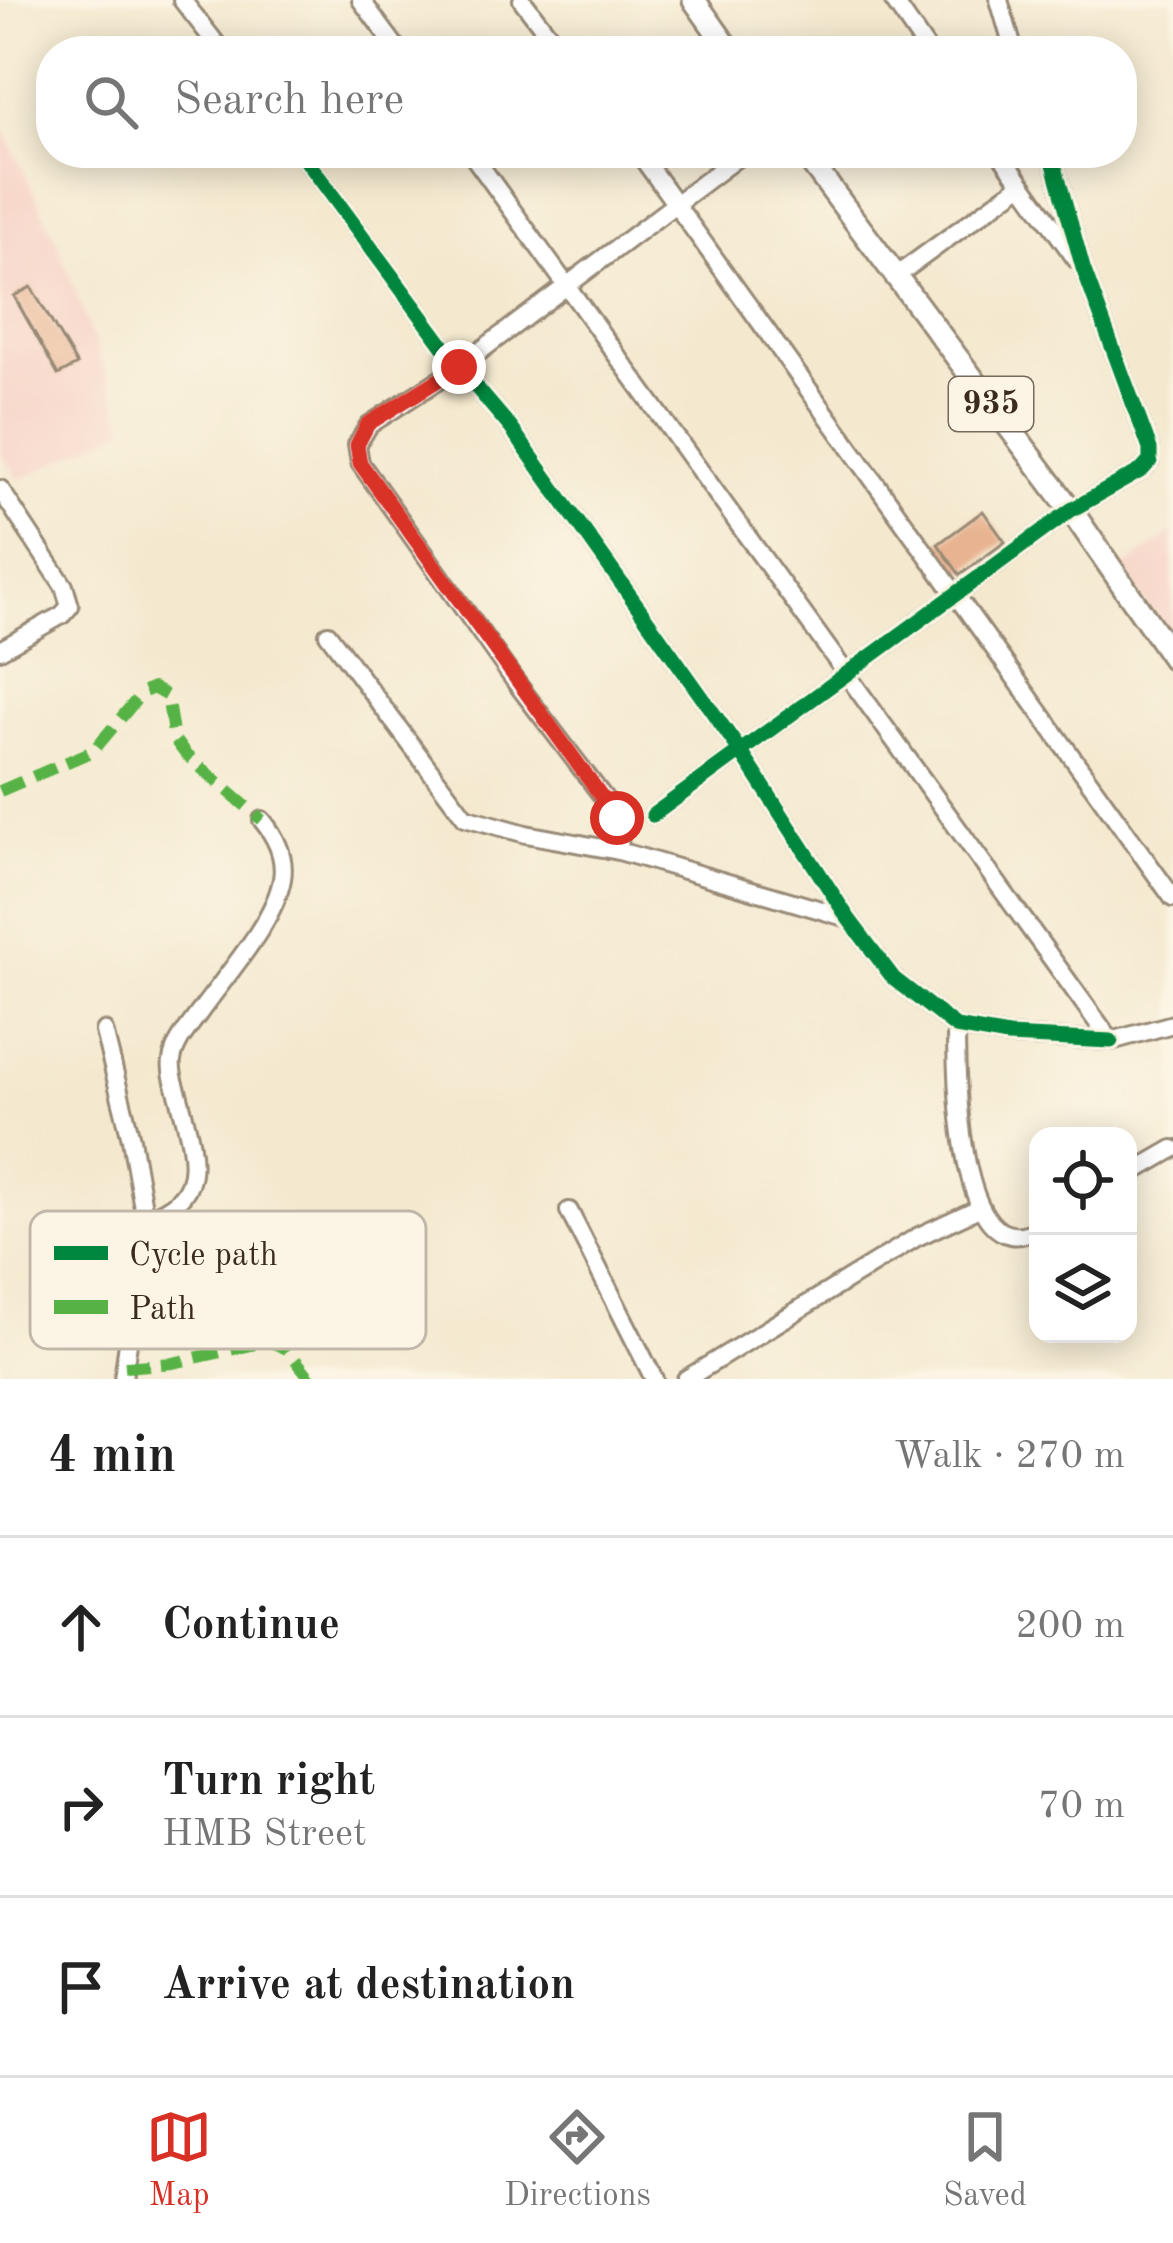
<!DOCTYPE html>
<html lang="en">
<head>
<meta charset="utf-8">
<style>
	:root { --surface:#fff; --page:#f6f6f6; --text:#222; --muted:#767676; --line:#e0e0e0; --accent:#d93025 }
	body { margin:0; font-family:"Old Standard TT",serif; background:var(--page); color:var(--text) }
	.controls { position:absolute; right:36px; bottom:36px; display:grid; overflow:hidden; border-radius:24px; box-shadow:0 6px 30px #0003 }
	.controls button { width:108px; height:108px; display:grid; place-items:center; padding:0; border:0; border-bottom:3px solid var(--line); background:var(--surface); color:var(--text); font:60px sans-serif }
	.stop { position:absolute; width:36px; height:36px; margin:-27px; border:9px solid #d93025; border-radius:50%; background:#fff }
	.stop.end { background:#d93025; border-color:#fff; box-shadow:0 3px 12px #0008 }
	.list { margin:0; padding:0; list-style:none }
	h2 { display:flex; justify-content:space-between; align-items:center; height:156px; margin:0; padding:0 48px; font-size:51px }
	h2 small { font-size:39px; font-weight:400; color:var(--muted) }
	.list li { display:grid; grid-template-columns:78px 1fr auto; gap:36px; align-items:center; box-sizing:border-box; height:180px; padding:0 48px; border-top:3px solid var(--line) }
	.list b { display:block; font-size:45px; white-space:nowrap }
	.list p { margin:0; font-size:39px; white-space:nowrap; color:var(--muted) }
	.list em { font-size:39px; font-style:normal; color:var(--muted) }
	.icon { flex:none; width:66px; height:66px; fill:none; stroke:currentColor; stroke-width:2; stroke-linecap:round; stroke-linejoin:round }
	.map { position:relative; flex:none; width:1173px; height:1379px; overflow:hidden }
	.search { position:absolute; background:var(--surface); box-shadow:0 6px 30px #0003; left:36px; right:36px; top:36px; height:132px; display:flex; align-items:center; gap:30px; box-sizing:border-box; padding:0 42px; border-radius:48px; color:var(--muted); font-size:45px }
	.sheet { height:696px; background:var(--surface) }
	nav { display:flex; justify-content:space-around; align-items:center; box-sizing:border-box; height:168px; border-top:3px solid var(--line); background:var(--surface); font-size:33px; color:var(--muted) }
	nav a { display:grid; justify-items:center; gap:6px }
	nav .on { color:var(--accent) }
	.map>svg:first-child { display:block }
	.built { fill:#f6d1c5 }
	.building { fill:#e8b391 }
	.lines { fill:none; stroke-linecap:round; stroke-linejoin:round }
	.minor-casing { stroke:#988a76; stroke-width:22 }
	.major-casing { stroke:#988a76; stroke-width:27 }
	.minor { stroke:#fff; stroke-width:16 }
	.major { stroke:#fff; stroke-width:21 }
	.quiet { stroke:#57b245; stroke-width:12; stroke-dasharray:24 12; stroke-linecap:butt }
	.cycleway-casing { stroke:#fcf5e5; stroke-width:22 }
	.cycleway { stroke:#00873e; stroke-width:15 }
	.route { stroke:#d93025; stroke-width:15 }
	.labels { text-anchor:middle; dominant-baseline:central; stroke-width:9; stroke-linejoin:round; paint-order:stroke }
	.shield { fill:#fcf5e5; stroke:#75675a; stroke-width:3 }
	.shield-label { font-size:33px; font-weight:bold; fill:#3b2a1e }
	.key { fill:#fcf5e5; stroke:#c2b8a9; stroke-width:3 }
	.key-label { font-size:33px; fill:#3b2a1e }
</style>
</head>
<body>
<div class="map">
<svg width="1173" height="1379" viewBox="0 0 1173 1379">
	<rect width="100%" height="100%" fill="#fcf5e5"/>
	<filter id="ink" filterUnits="userSpaceOnUse"><feTurbulence type="fractalNoise" baseFrequency=".00833" numOctaves="2"/><feDisplacementMap in="SourceGraphic" scale="24" xChannelSelector="R" yChannelSelector="G"/><feConvolveMatrix kernelMatrix="1 2 1 2 8 2 1 2 1" color-interpolation-filters="sRGB"/></filter>
	<filter id="wash" filterUnits="userSpaceOnUse"><feTurbulence type="fractalNoise" baseFrequency=".004" numOctaves="4" result="noise"/><feDisplacementMap in="SourceGraphic" scale="48" xChannelSelector="R" yChannelSelector="G"/><feGaussianBlur stdDeviation="2.7" result="paint"/><feColorMatrix in="noise" values="0 0 0 0 0 0 0 0 0 0 0 0 0 0 0 0 0 1.4 0 .05"/><feComposite in="paint" operator="in"/></filter>
	<g filter="url(#wash)">
		<rect width="100%" height="100%" fill="#f4e9cf"/>
		<g class="built">
			<path d="M0 120 57 241 126 428 20 480 0 454Z"/>
			<path d="M1173 532V641L1121 569Z"/>
		</g>
		<g id="blocks">
			<g class="building">
				<path d="M31 287 77 365 58 375 14 296Z"/>
				<path d="M983 511 1005 542 960 575 938 544Z"/>
			</g>
		</g>
	</g>
	<g filter="url(#ink)">
		<use href="#blocks" fill-opacity="0" stroke="#988a76" stroke-width="3"/>
		<g class="lines">
			<g class="minor-casing">
				<g id="minor">
					<path d="M182 0 222 51"/>
					<path d="M361 0 399 51"/>
					<path d="M522 0 561 51"/>
					<path d="M893 0 928 51"/>
					<path d="M999 0 1014 51"/>
					<path d="M301 153 459 367 511 428 741 752 848 918 894 979 956 1027 1008 1036 1111 1041"/>
					<path d="M471 153 1111 1041 1173 1024"/>
					<path d="M639 153 1173 898"/>
					<path d="M743 153 459 367 369 425 357 445 360 463 515 681 610 806 620 823 619 851 848 918"/>
					<path d="M1000 153 1076 259"/>
					<path d="M896 276 1022 184"/>
					<path d="M0 489 64 586 70 606 62 615 0 650"/>
					<path d="M328 634 465 817 526 834 619 851"/>
					<path d="M653 815 1071 510 1142 470 1150 461V449L1083 268 1051 153"/>
					<path d="M956 1027C956 1073 957 1274 1038 1229"/>
					<path d="M104 1031 131 1139 145 1219 123 1379"/>
					<path d="M1128 1175 1173 1149"/>
					<path d="M569 1211 654 1379"/>
					<path d="M145 1219C212 1196 193 1152 179 1097 176 1086 170 1073 172 1061 174 1044 189 1027 199 1013 224 978 275 921 282 879 286 856 276 837 262 820"/>
					<path d="M686 1379 917 1237 979 1208"/>
				</g>
			</g>
			<g class="major-casing">
				<g id="major">
					<path d="M694 0 730 51"/>
					<path d="M804 153 1071 510 1173 658"/>
				</g>
			</g>
			<use href="#minor" class="minor"/>
			<use href="#major" class="major"/>
			<g class="quiet">
				<path d="M0 791 93 751 142 693 153 688 167 696 174 739 186 755 262 820"/>
				<path d="M125 1367 173 1363 269 1341 287 1349 311 1379"/>
			</g>
			<g class="cycleway-casing">
				<g id="cycleway">
					<path d="M301 153 459 367 511 428 741 752 848 918 894 979 956 1027 1008 1036 1111 1041"/>
					<path d="M653 815 1071 510 1142 470 1150 461V449L1083 268 1051 153"/>
				</g>
			</g>
			<use href="#cycleway" class="cycleway"/>
		</g>
	</g>
	<g class="lines" filter="url(#ink)">
		<path class="route" d="M459 367 368 424 357 445 360 463 617 818"/>
	</g>
	<g class="labels">
		<rect class="shield" x="949" y="377" width="84" height="54" rx="9"/>
		<g class="shield-label">
			<text x="991" y="404">935</text>
		</g>
	</g>
	<rect x="30" y="1211" width="396" height="138" rx="18" class="key"/>
	<rect x="54" y="1246" width="54" height="14" fill="#00873e"/>
	<rect x="54" y="1300" width="54" height="14" fill="#57b245"/>
	<g class="key-label">
		<text x="129" y="1265">Cycle path</text>
		<text x="129" y="1319">Path</text>
	</g>
</svg>
<div class="controls">
<button><svg class="icon" aria-label="locate" viewBox="0 0 24 24"><circle cx="12" cy="12" r="6"/><path d="M12 2v4M12 18v4M2 12h4M18 12h4"/></svg></button>
<button><svg class="icon" aria-label="layers" viewBox="0 0 24 24"><path d="M12 4l9 5-9 5-9-5zM3 14l9 5 9-5"/></svg></button>
</div>
<div class="stop" style="left:617px;top:818px"></div>
<div class="stop end" style="left:459px;top:367px"></div>
<div class="search"><svg class="icon" aria-label="search" viewBox="0 0 24 24"><circle cx="10" cy="10" r="6"/><path d="M15 15l6 6"/></svg>Search here</div>
</div>
<section class="sheet">
<h2>4 min<small>Walk · 270 m</small></h2>
<ul class="list">
<li><svg class="icon" aria-label="ahead" viewBox="0 0 24 24"><path d="M12 20V5M6 11l6-6 6 6"/></svg><div><b>Continue</b></div><em>200 m</em></li>
<li><svg class="icon" aria-label="right" viewBox="0 0 24 24"><path d="M7 20v-9h11M14 6l5 5-5 5"/></svg><div><b>Turn right</b><p>HMB Street</p></div><em>70 m</em></li>
<li><svg class="icon" aria-label="arrive" viewBox="0 0 24 24"><path d="M6 21V4h12l-3 4 3 4H6"/></svg><div><b>Arrive at destination</b></div></li>
</ul>
</section>
<nav>
<a class="on"><svg class="icon" aria-label="map" viewBox="0 0 24 24"><path d="M3 6l6-2 6 2 6-2v14l-6 2-6-2-6 2zM9 4v14M15 6v14"/></svg>Map</a>
<a><svg class="icon" aria-label="directions" viewBox="0 0 24 24"><path d="M12 3l9 9-9 9-9-9zM9 14v-3h6M13 9l2 2-2 2"/></svg>Directions</a>
<a><svg class="icon" aria-label="saved" viewBox="0 0 24 24"><path d="M7 4h10v16l-5-4-5 4z"/></svg>Saved</a>
</nav>
</body>
</html>
